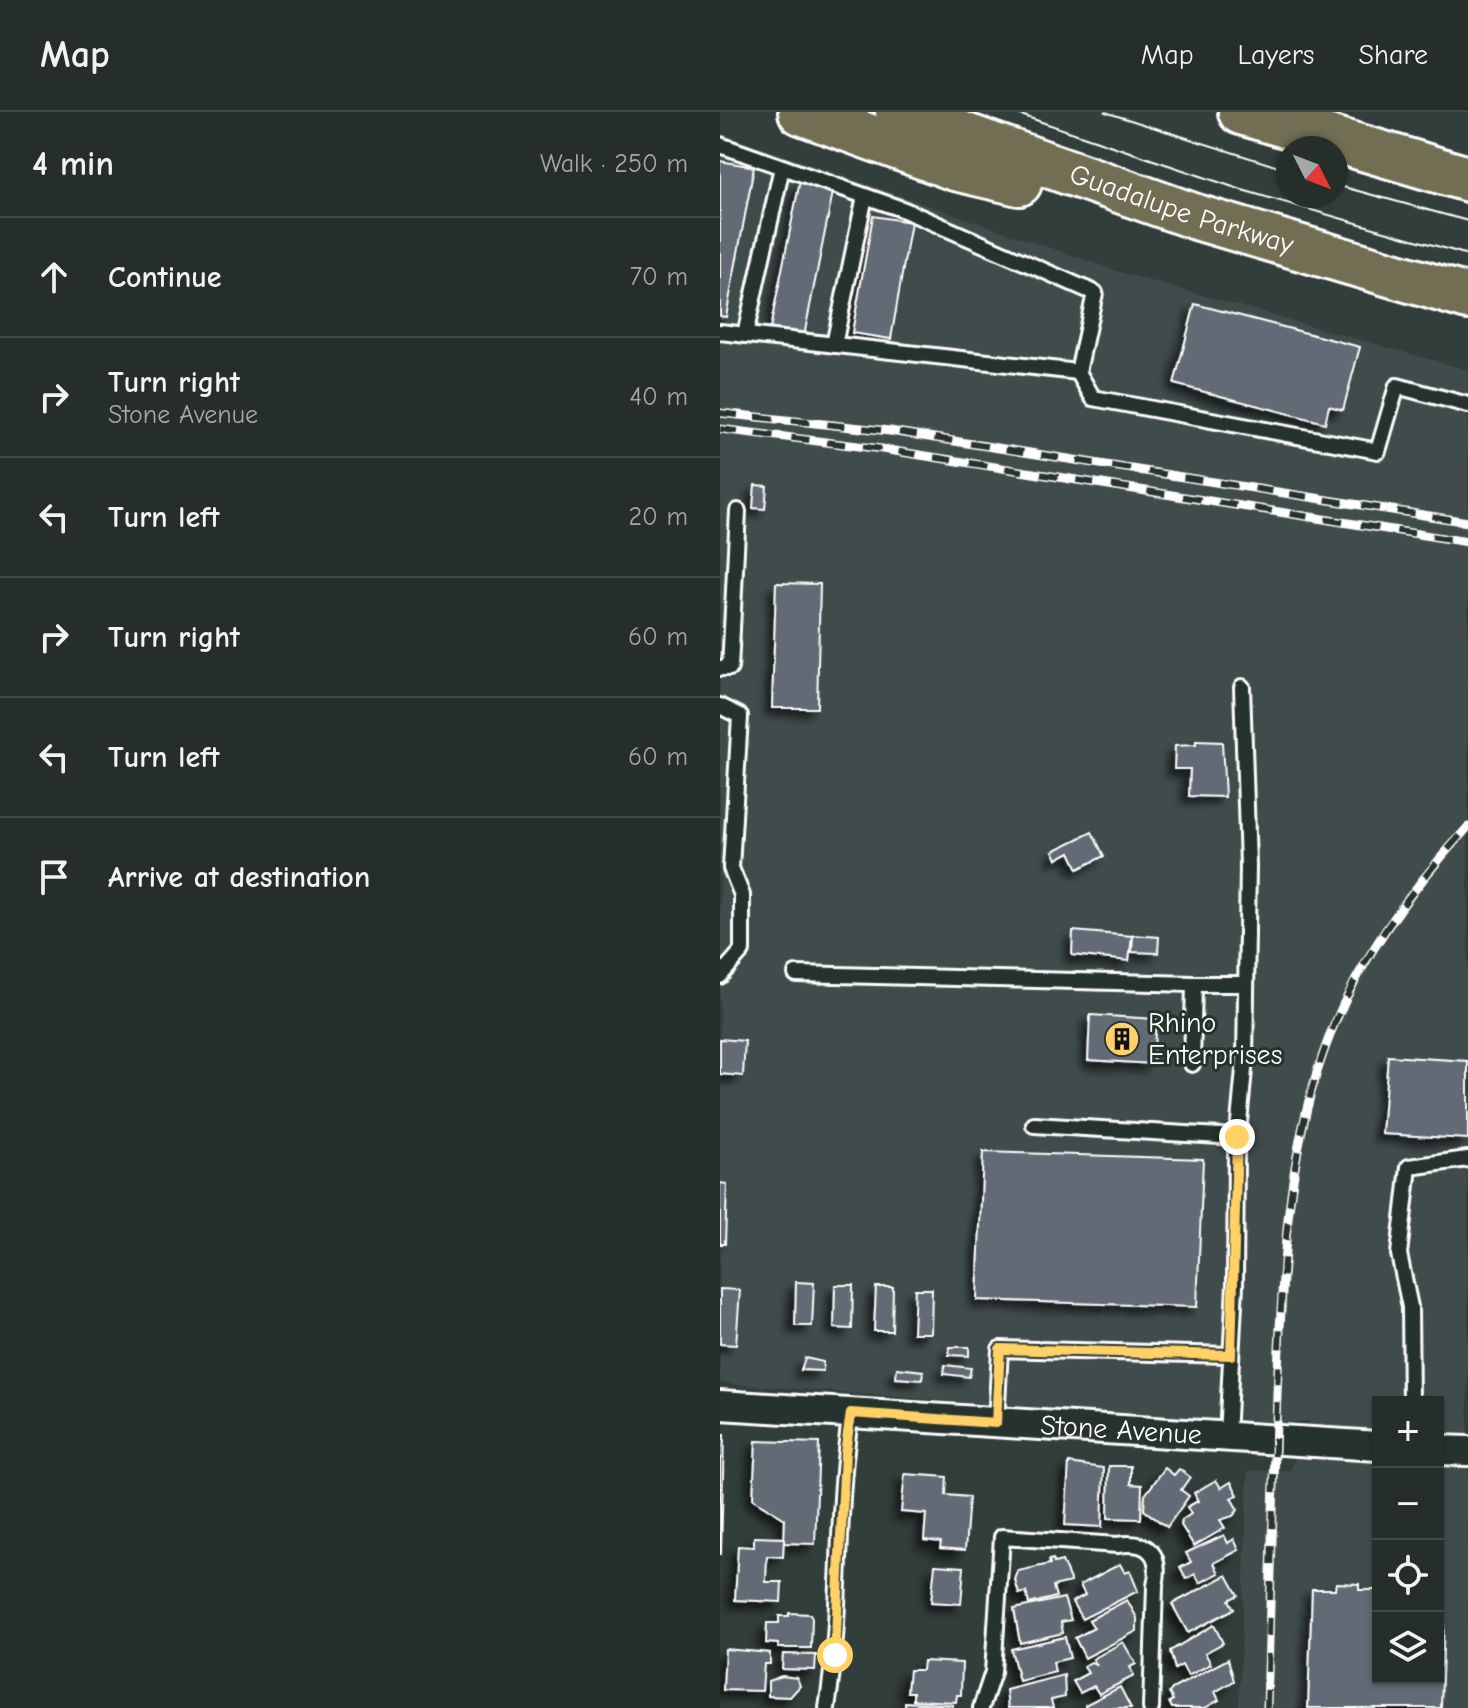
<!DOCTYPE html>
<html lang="en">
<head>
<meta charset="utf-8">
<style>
	:root { --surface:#262e2c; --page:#2e3634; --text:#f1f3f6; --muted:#a4a8a9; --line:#424a48 }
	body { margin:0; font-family:"Comic Neue",sans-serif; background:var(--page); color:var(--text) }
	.controls { position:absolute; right:24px; bottom:24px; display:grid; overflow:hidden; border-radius:0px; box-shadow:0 2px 6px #0004 }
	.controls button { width:72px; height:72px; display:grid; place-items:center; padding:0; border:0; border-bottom:2px solid var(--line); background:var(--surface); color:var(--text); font:40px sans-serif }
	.compass { position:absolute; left:556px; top:24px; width:72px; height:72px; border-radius:50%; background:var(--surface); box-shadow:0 2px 6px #0004; rotate:132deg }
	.stop { position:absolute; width:24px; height:24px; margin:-18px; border:6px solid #ffd166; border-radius:50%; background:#fff }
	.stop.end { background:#ffd166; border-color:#fff; box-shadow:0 2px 8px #0008 }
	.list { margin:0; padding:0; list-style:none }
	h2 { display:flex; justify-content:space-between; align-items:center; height:104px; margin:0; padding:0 32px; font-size:34px }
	h2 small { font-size:26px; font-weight:400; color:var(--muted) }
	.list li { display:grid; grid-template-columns:52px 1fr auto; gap:24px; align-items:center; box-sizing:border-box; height:120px; padding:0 32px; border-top:2px solid var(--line) }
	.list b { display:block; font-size:30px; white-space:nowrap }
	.list p { margin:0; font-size:26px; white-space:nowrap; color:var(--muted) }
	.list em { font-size:26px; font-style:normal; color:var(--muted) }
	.icon { flex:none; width:44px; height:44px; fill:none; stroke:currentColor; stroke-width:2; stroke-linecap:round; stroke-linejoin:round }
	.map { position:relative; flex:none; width:748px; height:1596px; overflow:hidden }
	header { display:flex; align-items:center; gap:48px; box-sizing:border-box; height:112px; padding:0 40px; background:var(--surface); border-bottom:2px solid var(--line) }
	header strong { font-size:38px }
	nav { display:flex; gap:44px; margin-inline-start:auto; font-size:28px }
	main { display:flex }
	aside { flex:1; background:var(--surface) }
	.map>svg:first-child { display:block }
	.built { fill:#404c4c; fill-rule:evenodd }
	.building { fill:#626b75; stroke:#fff; stroke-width:2; filter:url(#shadow) }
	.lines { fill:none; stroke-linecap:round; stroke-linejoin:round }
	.lane-casing { stroke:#fff; stroke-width:20 }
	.street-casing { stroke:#fff; stroke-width:34 }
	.highway-casing { stroke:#fff; stroke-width:50 }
	.lane { stroke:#26332d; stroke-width:14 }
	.street { stroke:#26332d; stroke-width:28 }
	.highway { stroke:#726e52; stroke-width:44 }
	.tram { stroke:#fff; stroke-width:2 }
	.rail-casing { stroke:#fff; stroke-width:9 }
	.rail { stroke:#26332d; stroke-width:6; stroke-dasharray:18; stroke-linecap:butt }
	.route { stroke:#ffd166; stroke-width:10 }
	.labels { text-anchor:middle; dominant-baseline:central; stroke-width:6; stroke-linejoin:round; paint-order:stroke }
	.street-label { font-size:28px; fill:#fff; stroke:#26332d }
	.poi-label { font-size:28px; fill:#fff; stroke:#26332d; text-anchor:start }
</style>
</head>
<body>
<header>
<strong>Map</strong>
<nav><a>Map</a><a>Layers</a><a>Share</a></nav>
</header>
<main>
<aside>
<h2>4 min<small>Walk · 250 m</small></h2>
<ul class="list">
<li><svg class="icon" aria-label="ahead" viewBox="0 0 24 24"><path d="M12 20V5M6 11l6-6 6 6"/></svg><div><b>Continue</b></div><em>70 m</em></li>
<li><svg class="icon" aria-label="right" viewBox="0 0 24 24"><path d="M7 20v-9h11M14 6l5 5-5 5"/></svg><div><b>Turn right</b><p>Stone Avenue</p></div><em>40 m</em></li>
<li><svg class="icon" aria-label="left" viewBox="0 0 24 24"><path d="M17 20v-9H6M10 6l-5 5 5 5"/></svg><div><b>Turn left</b></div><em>20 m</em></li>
<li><svg class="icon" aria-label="right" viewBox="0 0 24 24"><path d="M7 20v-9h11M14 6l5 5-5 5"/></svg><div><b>Turn right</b></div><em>60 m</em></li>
<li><svg class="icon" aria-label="left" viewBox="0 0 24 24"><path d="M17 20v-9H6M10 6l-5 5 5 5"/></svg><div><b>Turn left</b></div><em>60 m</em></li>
<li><svg class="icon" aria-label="arrive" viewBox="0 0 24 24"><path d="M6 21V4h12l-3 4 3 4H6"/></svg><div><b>Arrive at destination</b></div></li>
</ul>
</aside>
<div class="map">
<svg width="748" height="1596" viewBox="0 0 748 1596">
	<defs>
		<filter id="shadow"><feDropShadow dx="-7" dy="7" stdDeviation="4" flood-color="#0009"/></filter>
	</defs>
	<rect width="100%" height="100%" fill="#323e3b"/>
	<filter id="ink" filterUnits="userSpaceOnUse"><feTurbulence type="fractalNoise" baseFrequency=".0125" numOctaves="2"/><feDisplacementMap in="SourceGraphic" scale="16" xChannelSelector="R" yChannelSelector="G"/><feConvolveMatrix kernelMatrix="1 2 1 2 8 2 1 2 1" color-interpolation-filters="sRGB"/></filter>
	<g filter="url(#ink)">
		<path class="built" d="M0 21 406 162 748 258V1596H519L528 1359H570L589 1309 531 1313 0 1271ZM658 1290H718V1566H658Z"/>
		<g class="building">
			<path d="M0 49 34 55 6 205 0 204Z"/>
			<path d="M80 69 114 75 84 224 50 217Z"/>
			<path d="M153 104 191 110 171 227 132 221Z"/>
			<path d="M475 192 640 235 623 298 609 294 605 311 454 272Z"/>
			<path d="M35 373 47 374 45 397 33 396Z"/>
			<path d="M56 471 100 472 97 596H52Z"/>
			<path d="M476 629 502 630 505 685 469 684 470 657H454L455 634 476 633Z"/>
			<path d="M372 720 384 744 358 757 350 740 337 747 333 739Z"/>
			<path d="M353 819 412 824 409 849 352 843Z"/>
			<path d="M413 823 439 825 438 841 412 840Z"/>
			<path d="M370 903 436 907 433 952 368 948Z"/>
			<path d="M0 927 25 929 23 964 0 962Z"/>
			<path d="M668 944 748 949V1027L662 1022Z"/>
			<path d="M263 1040 483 1047 477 1195 257 1188Z"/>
			<path d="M0 1071 7 1072 5 1132H0Z"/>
			<path d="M76 1170 94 1171 92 1214H75Z"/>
			<path d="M115 1173H133L132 1217 114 1216Z"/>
			<path d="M156 1175H173L172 1219H154Z"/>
			<path d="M0 1177 20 1178 16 1233 0 1232Z"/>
			<path d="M195 1177H212L211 1221H193Z"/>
			<path d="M230 1235H249V1244L229 1243Z"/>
			<path d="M85 1246 103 1250V1259L81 1258Z"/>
			<path d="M225 1253 251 1256 249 1265 224 1262Z"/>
			<path d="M177 1256 203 1259 202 1268 176 1266Z"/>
			<path d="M0 1323H4L1 1442H0Z"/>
			<path d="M36 1329 99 1331 95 1432 64 1431 65 1407 33 1387Z"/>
			<path d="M349 1351 384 1356 382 1415 345 1413Z"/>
			<path d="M389 1354H411V1372L422 1373 421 1407 388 1406Z"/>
			<path d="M445 1356 454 1363 459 1357 470 1365 461 1378 469 1384 447 1415 424 1398 425 1383Z"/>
			<path d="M185 1362 227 1365 226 1383 249 1385 245 1438 220 1436 221 1430 204 1428 206 1402 181 1400Z"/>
			<path d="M496 1368 501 1376 511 1370 518 1383 511 1386 518 1398 513 1404 500 1408 505 1416 474 1434 461 1413 462 1408 471 1402 467 1395 478 1389 474 1381Z"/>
			<path d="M504 1423 508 1431 514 1427 519 1438 494 1451 499 1461 480 1471 475 1462 466 1467 460 1456 471 1450 466 1441Z"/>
			<path d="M34 1425 64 1426 63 1445 47 1444 46 1470H62L61 1490 15 1488 18 1434 34 1435Z"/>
			<path d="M333 1447 334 1451 342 1449 351 1470 333 1474 336 1485 309 1492 306 1480 299 1482 295 1468 298 1459 330 1452 329 1448Z"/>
			<path d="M400 1452 405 1461 410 1459 418 1479 362 1507 352 1490 365 1483 360 1473Z"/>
			<path d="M215 1453 244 1455 241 1492 211 1490Z"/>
			<path d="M507 1463 518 1483 509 1488 514 1497 468 1521 452 1492Z"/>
			<path d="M616 1471 639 1472V1478H658V1566H718V1480H725L721 1596H588L592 1477H615Z"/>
			<path d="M344 1486 351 1508 341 1510 343 1521 300 1531 294 1497Z"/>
			<path d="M407 1488 417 1506V1519L365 1546 355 1526 374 1516 369 1508Z"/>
			<path d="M69 1501 90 1502 92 1506 91 1536H58V1532L46 1531 47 1511H59V1504H69Z"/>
			<path d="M494 1513 503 1531 485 1541 491 1552 468 1564 462 1553 455 1557 450 1539Z"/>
			<path d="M345 1525 350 1546 333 1550 335 1560 299 1569 291 1537Z"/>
			<path d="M403 1530 416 1552 410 1555 414 1564 379 1582 374 1574 360 1581 353 1569 368 1561 364 1554 371 1550 376 1552 373 1547Z"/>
			<path d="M5 1537 50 1541V1552H44L42 1579 3 1578Z"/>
			<path d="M63 1542 96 1543 95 1558 62 1557Z"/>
			<path d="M508 1547 514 1569 495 1580 499 1588 485 1596H452L449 1590 453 1588 449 1581 452 1577Z"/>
			<path d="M203 1549 242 1551 241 1583H237L236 1590 193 1588V1580H187L189 1558H202Z"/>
			<path d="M344 1563 345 1585 331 1588 333 1596H288L286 1578Z"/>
			<path d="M62 1564 77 1566 80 1574 70 1585 48 1584V1569Z"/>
			<path d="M400 1575 411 1596H366L365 1593Z"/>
			<path d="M185 1590 233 1593 232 1596H185Z"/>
		</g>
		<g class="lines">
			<g class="lane-casing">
				<g id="lane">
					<path d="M0 33 182 97 375 181 358 260 373 286 658 339 677 274 748 293"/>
					<path d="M0 220 358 260"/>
					<path d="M25 223 62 55"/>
					<path d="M114 233 145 84"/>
					<path d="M0 556H10L18 399"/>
					<path d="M0 594 20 604 11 756 22 783V839L0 864"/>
					<path d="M76 862 474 872"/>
					<path d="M472 952 474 872H526"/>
					<path d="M314 1013 517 1025"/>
					<path d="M691 1290 690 1195 679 1142 689 1055 748 1047"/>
					<path d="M276 1311 280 1237 511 1243"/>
					<path d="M507 1324 515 1173 516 1042 525 947 528 753 522 575"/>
					<path d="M107 1596C123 1498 115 1399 131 1301"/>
					<path d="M261 1596 273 1560 282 1425 397 1433C429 1428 442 1442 435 1474L431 1596"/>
				</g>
			</g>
			<g class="street-casing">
				<g id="street">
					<path id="s1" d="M0 1293 658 1334"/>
					<path d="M718 1338 748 1339"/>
				</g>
			</g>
			<g class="highway-casing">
				<g id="highway">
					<path d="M81 0 235 56 299 71"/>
					<path id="s2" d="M178 0 476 105 748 185"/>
					<path d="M521 0 748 67"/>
				</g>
			</g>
			<use href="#lane" class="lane"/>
			<use href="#street" class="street"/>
			<use href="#highway" class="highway"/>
			<g class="tram">
				<path d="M292 0 522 78 748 143"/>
				<path d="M385 0 568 58"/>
				<path d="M616 73 748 109"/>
			</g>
			<g class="rail-casing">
				<g id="rail">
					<path d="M0 301 170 319 748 410"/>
					<path d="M0 317 162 337 748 430"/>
					<path d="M547 1596C550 1491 553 1387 557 1282 562 1168 565 1051 603 942 632 856 687 781 748 715"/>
				</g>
			</g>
			<use href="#rail" class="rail"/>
		</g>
	</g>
	<g class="lines" filter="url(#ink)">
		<path class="route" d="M115 1543 125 1341 131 1301 276 1311 280 1237 511 1243 517 1025"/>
	</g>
	<defs>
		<g id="building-disc" transform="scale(1.8)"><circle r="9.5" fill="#ffd166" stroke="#26332d"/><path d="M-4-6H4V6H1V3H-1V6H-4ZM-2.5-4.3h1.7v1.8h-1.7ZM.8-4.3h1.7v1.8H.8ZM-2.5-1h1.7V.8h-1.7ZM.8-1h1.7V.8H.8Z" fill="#111"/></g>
	</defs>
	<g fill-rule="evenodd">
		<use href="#building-disc" x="402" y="927"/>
	</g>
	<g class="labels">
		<g class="street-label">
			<text stroke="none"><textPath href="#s2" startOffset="300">Guadalupe Parkway</textPath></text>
			<text stroke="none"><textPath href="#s1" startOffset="402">Stone Avenue</textPath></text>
		</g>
		<g class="poi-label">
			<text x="428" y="911">Rhino<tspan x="428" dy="32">Enterprises</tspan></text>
		</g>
	</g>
</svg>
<div class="controls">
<button>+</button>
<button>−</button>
<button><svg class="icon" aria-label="locate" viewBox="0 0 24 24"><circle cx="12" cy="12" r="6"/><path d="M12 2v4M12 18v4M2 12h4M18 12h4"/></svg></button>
<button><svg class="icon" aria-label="layers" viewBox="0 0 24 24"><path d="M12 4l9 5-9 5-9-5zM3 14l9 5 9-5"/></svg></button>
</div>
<svg class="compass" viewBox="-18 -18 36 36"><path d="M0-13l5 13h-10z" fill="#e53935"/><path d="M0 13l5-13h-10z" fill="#a4a8a9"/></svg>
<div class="stop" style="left:115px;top:1543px"></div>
<div class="stop end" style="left:517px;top:1025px"></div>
</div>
</main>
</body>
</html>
